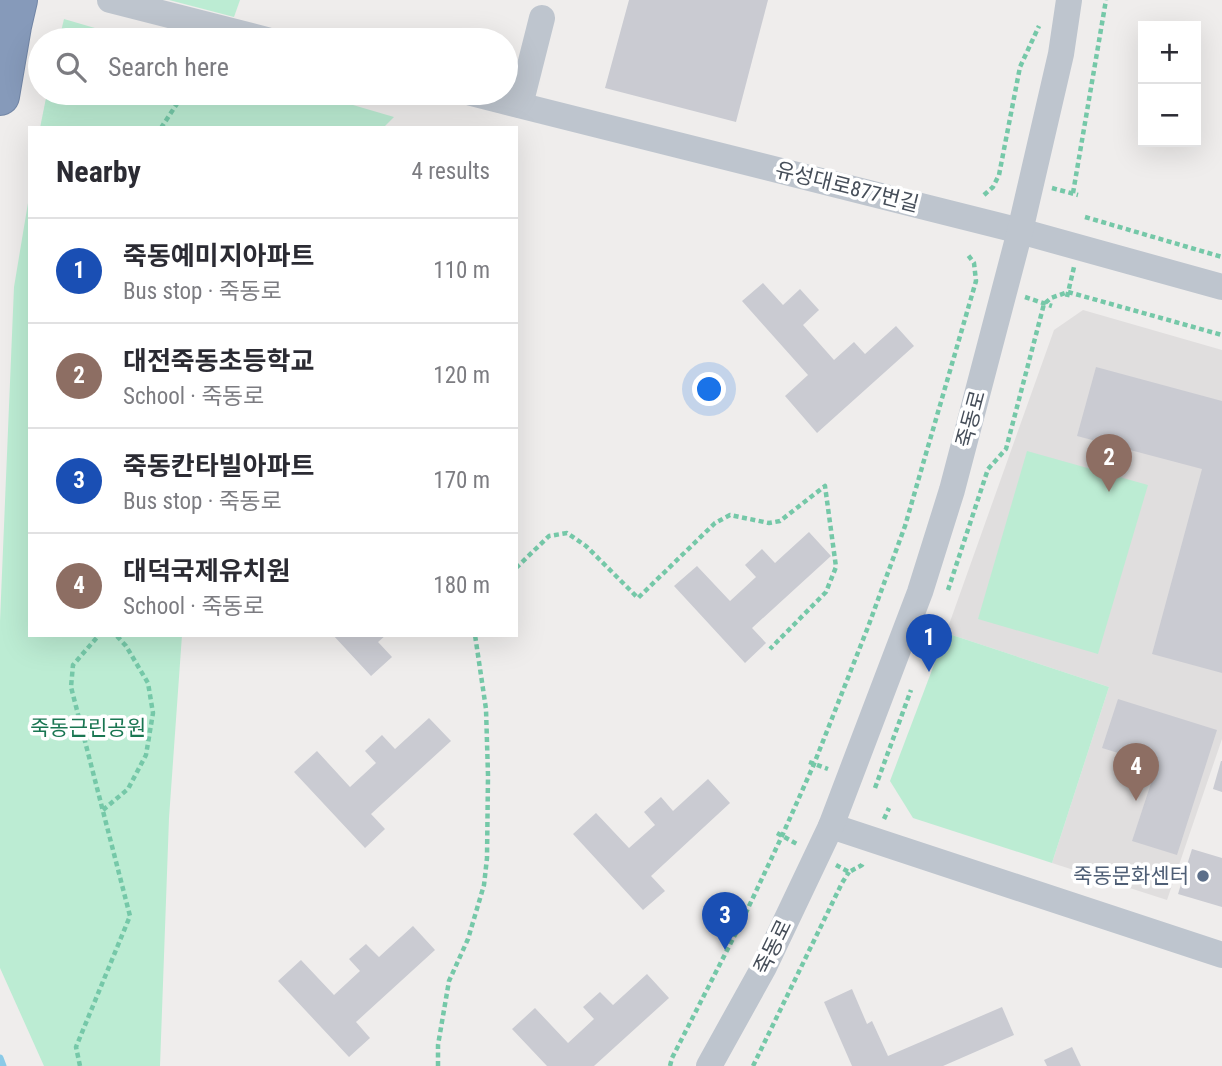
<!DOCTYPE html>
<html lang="en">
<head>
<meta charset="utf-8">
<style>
	:root { --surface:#fff; --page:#f2f2f3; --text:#2b2b33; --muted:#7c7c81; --line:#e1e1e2; --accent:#205cd5 }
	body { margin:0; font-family:"Roboto Condensed","Noto Sans KR",sans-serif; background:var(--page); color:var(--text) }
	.controls { position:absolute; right:21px; top:21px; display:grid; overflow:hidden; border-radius:0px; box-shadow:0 7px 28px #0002 }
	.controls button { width:63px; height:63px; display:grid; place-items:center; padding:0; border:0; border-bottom:2px solid var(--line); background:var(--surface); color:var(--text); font:35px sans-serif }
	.you { position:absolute; left:710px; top:390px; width:24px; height:24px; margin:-18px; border:5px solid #fff; border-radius:50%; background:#1a73e8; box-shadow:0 0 0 10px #1a73e833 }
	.badge { display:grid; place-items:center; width:46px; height:46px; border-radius:50%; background:var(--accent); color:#fff; font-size:23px; font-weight:700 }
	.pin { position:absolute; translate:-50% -58px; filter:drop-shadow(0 2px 4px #0008) }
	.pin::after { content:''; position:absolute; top:37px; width:24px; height:21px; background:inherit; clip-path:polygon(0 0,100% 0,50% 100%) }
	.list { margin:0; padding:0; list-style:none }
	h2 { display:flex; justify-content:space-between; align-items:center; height:91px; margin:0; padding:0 28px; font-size:30px }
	h2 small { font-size:23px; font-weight:400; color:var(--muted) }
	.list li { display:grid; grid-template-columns:46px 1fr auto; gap:21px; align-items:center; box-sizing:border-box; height:105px; padding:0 28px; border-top:2px solid var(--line) }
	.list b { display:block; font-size:26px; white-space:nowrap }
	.list p { margin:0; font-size:23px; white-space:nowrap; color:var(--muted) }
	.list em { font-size:23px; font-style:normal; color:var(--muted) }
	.icon { flex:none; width:38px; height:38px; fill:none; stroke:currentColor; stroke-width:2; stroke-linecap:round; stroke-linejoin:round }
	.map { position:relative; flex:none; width:1222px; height:1066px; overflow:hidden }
	.search { position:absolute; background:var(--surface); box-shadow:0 7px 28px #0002; left:28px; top:28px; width:490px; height:77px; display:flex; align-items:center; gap:18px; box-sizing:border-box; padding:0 24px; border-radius:38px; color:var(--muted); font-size:26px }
	.panel { position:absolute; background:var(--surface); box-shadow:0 7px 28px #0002; left:28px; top:126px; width:490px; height:511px; border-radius:0px }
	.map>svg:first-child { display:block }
	.education { fill:#e0dede }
	.green { fill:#bcecd3 }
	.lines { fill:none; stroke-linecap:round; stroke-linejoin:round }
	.stream { stroke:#8acae7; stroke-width:7 }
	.building { fill:#cacbd2 }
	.highway-casing { stroke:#7185a5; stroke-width:40 }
	.path { stroke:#75c8a8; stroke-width:4.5; stroke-dasharray:5 3.5; stroke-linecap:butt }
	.minor { stroke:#bec5ce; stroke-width:26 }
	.highway { stroke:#869aba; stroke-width:38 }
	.service-dot { fill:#5c6f8a; stroke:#fff; stroke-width:2.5 }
	.labels { text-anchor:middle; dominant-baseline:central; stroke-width:7; stroke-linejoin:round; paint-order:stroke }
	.street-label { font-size:21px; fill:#464e59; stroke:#fff }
	.park-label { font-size:21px; fill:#1a7652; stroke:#fff }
	.service-label { font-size:21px; fill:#4e5e75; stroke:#fff; text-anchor:end }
</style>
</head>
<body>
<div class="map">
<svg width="1222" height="1066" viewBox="0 0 1222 1066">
	<rect width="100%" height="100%" fill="#efedec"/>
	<path class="education" d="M1083 310 1222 350V739L1167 900 1052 863 1109 687 946 633 1054 330Z"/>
	<g class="green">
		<path d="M169 0H240L234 17Z"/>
		<path d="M64 19 136 40H59Z"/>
		<path d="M47 93H312L394 117 383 128H40Z"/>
		<path d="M30 191V635H182L169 818 160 1066H44L0 968V621L14 287Z"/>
		<path d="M1027 451 1148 485 1098 654 978 619Z"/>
		<path d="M946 633 1109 687 1052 863 913 818 890 781Z"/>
	</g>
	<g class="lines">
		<path class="stream" d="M0 1058 3 1066"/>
	</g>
	<g class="building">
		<path d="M629 0H768L736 122 605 88Z"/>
		<path d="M763 283 783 305 800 289 819 310 803 325 834 360 854 342 865 354 896 326 914 346 817 433 785 396 808 375 742 301Z"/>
		<path d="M1096 367 1222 401V673L1152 654 1202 469 1077 436Z"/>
		<path d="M809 532 831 556 752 628 766 643 745 663 674 586 697 566 730 601 756 577 745 565 762 549 775 563Z"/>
		<path d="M333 635H386L378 642 392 657 371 676Z"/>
		<path d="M1118 699 1217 730 1177 855 1132 841 1157 765 1102 748Z"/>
		<path d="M429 718 451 741 371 814 385 829 365 848 294 772 317 751 350 787 376 763 365 751 382 735 395 749Z"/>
		<path d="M1221 761H1222V792L1213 789Z"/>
		<path d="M708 779 730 803 651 876 665 891 643 910 573 834 596 813 629 848 655 825 644 812 661 797 673 811Z"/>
		<path d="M1192 849 1222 858V907L1178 894Z"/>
		<path d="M413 926 435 950 356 1022 370 1038 349 1057 278 981 301 960 334 995 360 971 349 959 366 944 379 957Z"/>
		<path d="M647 974 669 998 594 1066H547L512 1029 535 1008 568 1043 594 1019 583 1007 600 992 613 1005Z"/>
		<path d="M852 989 867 1024 872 1021 888 1056 1002 1007 1014 1035 943 1066H852L824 1002Z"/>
		<path d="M1072 1047 1081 1066H1047L1044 1060Z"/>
	</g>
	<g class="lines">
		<g class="highway-casing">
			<path id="highway" d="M0 96 12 26 18 0"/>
		</g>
		<g class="path">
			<path d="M161 128 184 93"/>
			<path d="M1052 188 1078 195"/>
			<path d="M1073 193 1106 0"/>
			<path d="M984 195 993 187 999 175 1020 67 1039 26"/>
			<path d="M1085 217 1222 257"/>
			<path d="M1025 297 1052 306"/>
			<path d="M1067 297 1074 267"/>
			<path d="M516 568 549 536 567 533 586 546 638 598 715 523 730 515 769 523 780 521 825 486 836 567 826 592 770 649"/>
			<path d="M948 590 988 469 1006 449 1044 304 1051 298 1068 292 1222 335"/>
			<path d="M809 762 828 769"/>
			<path d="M875 788 911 690"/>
			<path d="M103 810 128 789 146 755 153 713 148 683 126 646 116 635"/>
			<path d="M884 819 889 808"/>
			<path d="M777 833 797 844"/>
			<path d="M836 865 849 872 862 865 864 861"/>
			<path d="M80 1066 76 1047 130 916 71 687 73 665 99 635"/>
			<path d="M438 1066V1045L449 981 468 939 484 885 487 858 488 775 486 709 475 635"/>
			<path d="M670 1066 672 1058 742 921 782 836 814 764 868 627 905 526 976 281 974 263 968 255"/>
			<path d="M753 1066 842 883 849 872"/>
		</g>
		<g class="minor">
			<path d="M110 0 267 40"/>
			<path d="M471 93 1020 231 1222 287"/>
			<path d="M520 105 542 18"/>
			<path d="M831 826 1222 955"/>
			<path d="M709 1066 764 967 831 826 920 592 952 490 1020 231 1061 54 1069 0"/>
		</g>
		<use href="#highway" class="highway"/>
	</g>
	<circle class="service-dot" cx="1203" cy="876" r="7"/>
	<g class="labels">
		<g class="street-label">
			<text transform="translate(847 187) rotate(14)">유성대로877번길</text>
			<text transform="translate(971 419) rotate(-75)">죽동로</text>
			<text transform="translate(773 947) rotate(-64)">죽동로</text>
		</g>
		<g class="park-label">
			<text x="88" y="728">죽동근린공원</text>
		</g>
		<g class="service-label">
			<text x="1189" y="876">죽동문화센터</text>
		</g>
	</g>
</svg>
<div class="controls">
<button>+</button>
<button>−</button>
</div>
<div class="you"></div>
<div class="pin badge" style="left:929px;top:672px;background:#1a4fb4">1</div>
<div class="pin badge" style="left:1109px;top:492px;background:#8d6e63">2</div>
<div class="pin badge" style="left:725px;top:950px;background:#1a4fb4">3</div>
<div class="pin badge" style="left:1136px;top:801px;background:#8d6e63">4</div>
<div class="search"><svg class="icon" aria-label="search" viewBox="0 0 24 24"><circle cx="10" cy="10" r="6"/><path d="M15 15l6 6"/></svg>Search here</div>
<section class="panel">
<h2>Nearby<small>4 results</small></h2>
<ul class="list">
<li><span class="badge" style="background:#1a4fb4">1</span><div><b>죽동예미지아파트</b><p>Bus stop · 죽동로</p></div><em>110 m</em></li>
<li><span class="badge" style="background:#8d6e63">2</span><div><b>대전죽동초등학교</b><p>School · 죽동로</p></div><em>120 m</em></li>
<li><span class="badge" style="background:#1a4fb4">3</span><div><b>죽동칸타빌아파트</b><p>Bus stop · 죽동로</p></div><em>170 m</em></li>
<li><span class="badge" style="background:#8d6e63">4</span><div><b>대덕국제유치원</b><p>School · 죽동로</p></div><em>180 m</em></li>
</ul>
</section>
</div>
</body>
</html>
